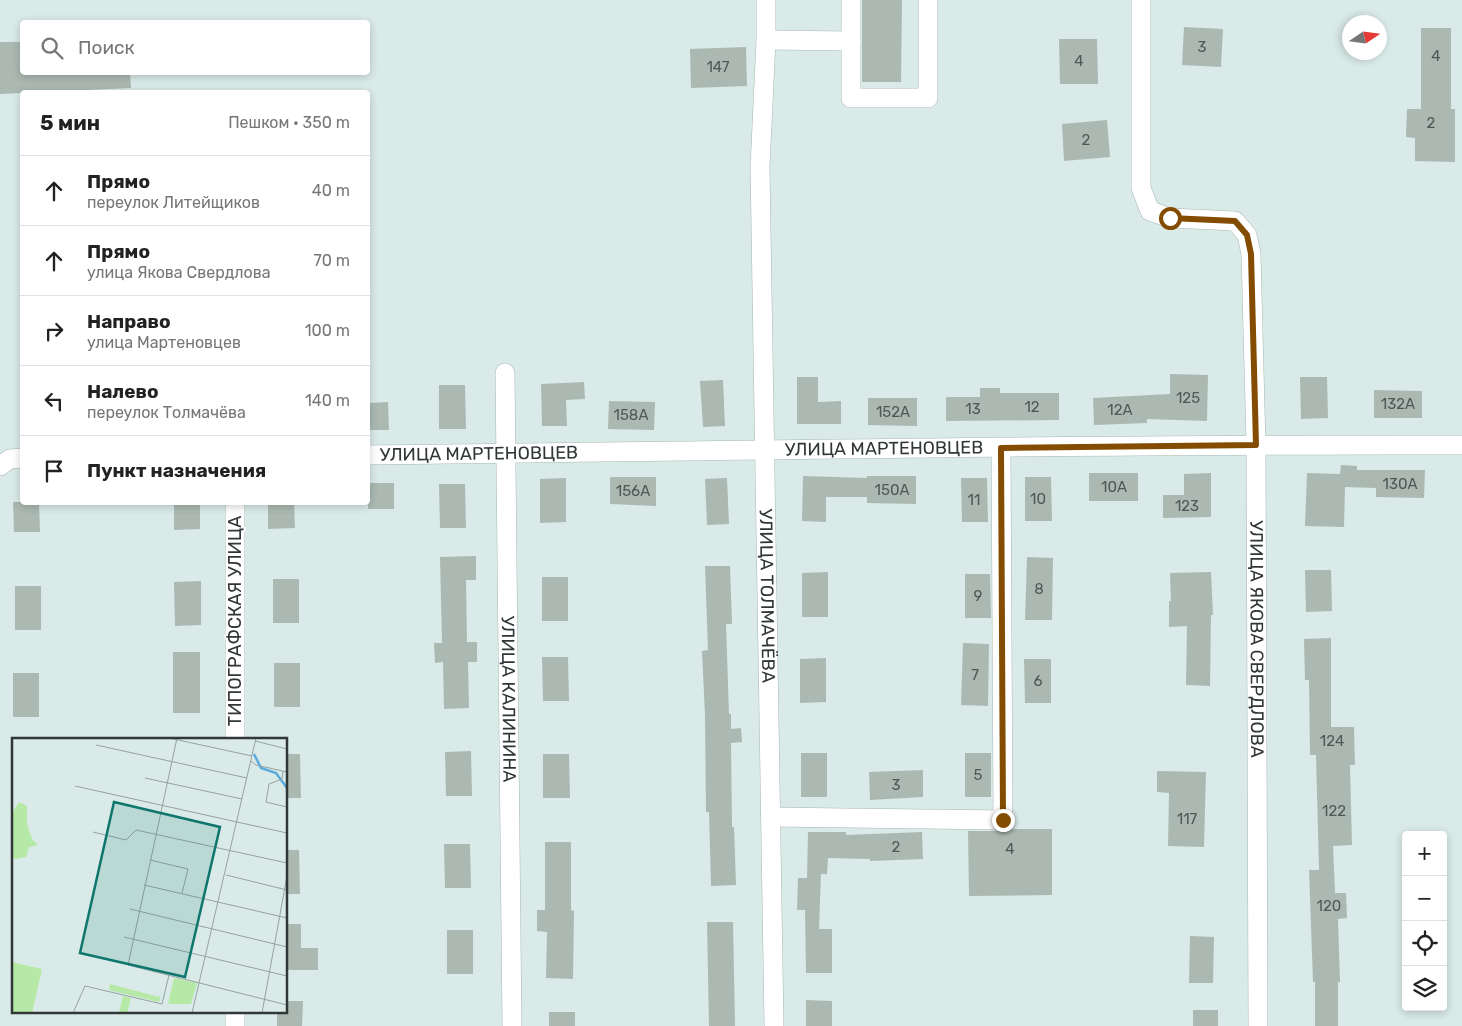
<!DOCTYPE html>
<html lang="ru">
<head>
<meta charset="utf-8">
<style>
	:root { --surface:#fff; --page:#f6f6f6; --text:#222; --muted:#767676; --line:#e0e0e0 }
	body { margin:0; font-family:Rubik,sans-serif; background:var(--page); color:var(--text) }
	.controls { position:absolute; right:15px; bottom:15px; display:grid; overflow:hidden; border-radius:5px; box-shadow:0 2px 8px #0003 }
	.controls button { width:45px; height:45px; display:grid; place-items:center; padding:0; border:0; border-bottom:1px solid var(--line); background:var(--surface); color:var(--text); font:25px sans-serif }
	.compass { position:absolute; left:1342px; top:15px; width:45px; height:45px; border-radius:50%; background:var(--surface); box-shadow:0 2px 8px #0003; rotate:77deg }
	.stop { position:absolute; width:15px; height:15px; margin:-11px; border:4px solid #844c00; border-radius:50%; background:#fff }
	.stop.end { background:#844c00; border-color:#fff; box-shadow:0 1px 5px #0008 }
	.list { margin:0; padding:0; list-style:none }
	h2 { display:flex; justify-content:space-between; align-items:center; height:65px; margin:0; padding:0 20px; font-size:21px }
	h2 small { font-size:16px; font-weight:400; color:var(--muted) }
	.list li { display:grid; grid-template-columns:32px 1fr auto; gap:15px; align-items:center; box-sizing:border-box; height:70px; padding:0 20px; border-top:1px solid var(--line) }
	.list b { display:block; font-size:19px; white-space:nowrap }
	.list p { margin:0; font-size:16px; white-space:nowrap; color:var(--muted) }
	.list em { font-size:16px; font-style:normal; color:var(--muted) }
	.icon { flex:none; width:28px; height:28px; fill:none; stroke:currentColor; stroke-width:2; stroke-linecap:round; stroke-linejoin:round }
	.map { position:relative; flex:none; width:1462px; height:1026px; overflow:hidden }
	.search { position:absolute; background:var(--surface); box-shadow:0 2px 8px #0003; left:20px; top:20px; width:350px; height:55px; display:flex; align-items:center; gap:12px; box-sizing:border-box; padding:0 18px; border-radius:5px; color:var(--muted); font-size:19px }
	.panel { position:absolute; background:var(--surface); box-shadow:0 2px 8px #0003; left:20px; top:90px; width:350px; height:415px; border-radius:5px }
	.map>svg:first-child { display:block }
	.building { fill:#acb9b2 }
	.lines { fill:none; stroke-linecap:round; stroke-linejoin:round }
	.minor-casing { stroke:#a6b7b5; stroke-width:20 }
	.minor { stroke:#fff; stroke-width:19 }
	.route { stroke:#844c00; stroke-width:6 }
	.labels { text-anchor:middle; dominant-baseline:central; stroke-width:4; stroke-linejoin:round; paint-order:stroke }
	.number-label { font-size:15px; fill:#505856 }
	.street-label { font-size:18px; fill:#313737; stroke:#fff }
	.inset-river { fill:none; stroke:#5bacdd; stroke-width:2.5 }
	.inset-road { fill:none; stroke:#96a2a1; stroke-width:1 }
	.view { fill:#0f766e; fill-opacity:0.15; stroke:#0f766e; stroke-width:2.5 }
	.inset-edge { fill:none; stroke:#313737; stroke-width:2.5 }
</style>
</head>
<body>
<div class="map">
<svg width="1462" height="1026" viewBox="0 0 1462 1026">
	<rect width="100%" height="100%" fill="#d9eae8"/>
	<g class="building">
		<path d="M862 0H902L901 82H862Z"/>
		<path d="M1184 27 1223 29 1221 67 1182 65Z"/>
		<path d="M1421 28H1451V109H1455V162L1415 161V138L1406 137 1407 109H1421Z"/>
		<path d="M1059 39H1097L1098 84H1060Z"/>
		<path d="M0 42H22V72H130L131 88 0 94Z"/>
		<path d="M746 47 747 86 691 88 690 49Z"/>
		<path d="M1107 120 1110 157 1064 161 1062 124Z"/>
		<path d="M1170 374 1208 375 1207 421 1147 419V423L1094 425 1093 398 1170 394Z"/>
		<path d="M797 377H818V402L841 401V424H797Z"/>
		<path d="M1300 377H1327L1328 418 1301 419Z"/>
		<path d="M723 380 725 426 703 427 700 381Z"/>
		<path d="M584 382 585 399 566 400 567 426H542L541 384Z"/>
		<path d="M439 385H465L466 429H439Z"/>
		<path d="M980 388H1000V393H1059V420L946 421V397H980Z"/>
		<path d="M1374 390 1422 391V418H1374Z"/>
		<path d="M868 398H917V426L868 425Z"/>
		<path d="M609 401 655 402 654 430 608 429Z"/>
		<path d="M388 402 389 430H368V403Z"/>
		<path d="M1341 465 1357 466V470H1425L1424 498 1376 497V488L1345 487 1344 527 1305 526 1307 473 1340 474Z"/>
		<rect x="1089" y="473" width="49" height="28"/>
		<path d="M1211 473V517L1163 518V495H1184V474Z"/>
		<path d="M803 476 867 478V476H916V504L867 503V497H826V522L802 521Z"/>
		<path d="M610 477H656V506L610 504Z"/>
		<path d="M1025 477H1051L1052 521H1025Z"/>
		<path d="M566 478V522L540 523V479Z"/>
		<path d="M727 478 729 524 707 525 705 479Z"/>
		<path d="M961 478H987L988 522H962Z"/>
		<rect x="368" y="483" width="26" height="26"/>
		<path d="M439 484H465L466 528H440Z"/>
		<path d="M13 502H39L40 532H14Z"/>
		<path d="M174 502H200V529L174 530Z"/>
		<path d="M268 502H294L295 528 268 529Z"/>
		<path d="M476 556V580H466L467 642H477V662H468L469 708 444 709 443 662 435 663 434 643H442L440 557Z"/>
		<path d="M1027 557 1053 558 1052 620H1025Z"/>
		<path d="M705 566H730L732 624H726L729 714H731V729L741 728 742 742 731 743 732 827H734L736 885 711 886 709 812H706L705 715 702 651 708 650Z"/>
		<path d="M1305 570H1331L1332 611 1306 612Z"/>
		<path d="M828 572V617H802V573Z"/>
		<path d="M1211 572 1213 615H1211L1210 686 1186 685 1187 626 1169 627V601H1171L1170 573Z"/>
		<path d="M965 574H990L991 618H965Z"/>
		<rect x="542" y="577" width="26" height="44"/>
		<rect x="273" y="579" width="26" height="44"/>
		<path d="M201 581V625L175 626 174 582Z"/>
		<rect x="15" y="586" width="26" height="44"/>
		<path d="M1331 638V727H1354L1355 765H1350L1352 845 1333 846 1335 893H1346L1347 918 1338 919 1340 982H1338V1026H1315V982H1313L1309 870H1319L1316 755H1310L1309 680H1305L1304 639Z"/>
		<path d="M963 643 989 644 988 706 961 705Z"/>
		<rect x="173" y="652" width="27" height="61"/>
		<path d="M542 657H568L569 701H543Z"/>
		<path d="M826 658V702L800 703V659Z"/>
		<path d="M1024 659H1051V703H1025Z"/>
		<rect x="274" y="663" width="26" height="44"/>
		<rect x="13" y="673" width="26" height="44"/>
		<path d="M471 751 472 796H446L445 752Z"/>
		<rect x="801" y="753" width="26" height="44"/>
		<rect x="965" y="753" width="26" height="44"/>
		<path d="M286 754H300L301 798H286Z"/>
		<path d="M543 754H569L570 798H543Z"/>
		<path d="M923 770V797L870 800 869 772Z"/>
		<path d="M1157 771 1206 772 1204 847 1168 846 1169 793 1157 792Z"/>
		<path d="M1009 829H1052V895L969 896 968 831H1003Z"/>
		<path d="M808 832H846V835L922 832 923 859 870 861V859L828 858 827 874H821L819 929H832V973H806L805 910H797L798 878H807Z"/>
		<path d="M545 842H571V910L574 911 573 979 546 978 547 932 537 931V910H545Z"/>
		<path d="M444 844H470L471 888H445Z"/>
		<path d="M286 850H299L300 894H286Z"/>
		<path d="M707 922H733L735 1026H709Z"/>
		<path d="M286 924H301V948H318V970H286Z"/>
		<rect x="447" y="930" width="26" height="44"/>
		<path d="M1190 936 1214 937 1213 983H1189Z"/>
		<path d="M806 1000 832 1001V1026H806Z"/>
		<path d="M286 1001H303L302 1026H277V1012H286Z"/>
		<rect x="1193" y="1010" width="25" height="16"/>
		<rect x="549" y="1012" width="26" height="14"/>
	</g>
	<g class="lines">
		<g class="minor-casing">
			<g id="minor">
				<path id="s1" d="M766 0V40L760 167 774 1026"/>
				<path id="s2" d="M1141 0V188L1150 211 1170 218 1235 221 1247 235 1251 254 1256 445 1258 1026"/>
				<path d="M766 40 851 41V0"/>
				<path d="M851 41V98H928V0"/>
				<path id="s3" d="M505 373 512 1026"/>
				<path id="s4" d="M368 455C732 451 1097 444 1462 445"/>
				<path d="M0 466 10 459 22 458"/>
				<path d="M235 502V740"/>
				<path d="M770 817 1003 820 1001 448"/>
				<path d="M235 1012V1026"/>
			</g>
		</g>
		<use href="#minor" class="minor"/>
	</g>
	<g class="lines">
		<path class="route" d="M1003 820 1001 448 1256 445 1251 254 1247 235 1235 221 1170 218"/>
	</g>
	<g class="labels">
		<g class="number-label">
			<text x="1202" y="47">3</text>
			<text x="1436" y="56">4</text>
			<text x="1079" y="61">4</text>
			<text x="718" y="67">147</text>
			<text x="1431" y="123">2</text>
			<text x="1086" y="140">2</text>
			<text x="1188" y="398">125</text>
			<text x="1398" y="404">132А</text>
			<text x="1032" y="407">12</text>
			<text x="973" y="409">13</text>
			<text x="1120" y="410">12А</text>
			<text x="893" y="412">152А</text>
			<text x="631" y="415">158А</text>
			<text x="1400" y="484">130А</text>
			<text x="1114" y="487">10А</text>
			<text x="892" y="490">150А</text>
			<text x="633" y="491">156А</text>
			<text x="1038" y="499">10</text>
			<text x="974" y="500">11</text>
			<text x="1187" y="506">123</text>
			<text x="1039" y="589">8</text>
			<text x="978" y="596">9</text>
			<text x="975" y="675">7</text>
			<text x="1038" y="681">6</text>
			<text x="1332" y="741">124</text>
			<text x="978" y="775">5</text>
			<text x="896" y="785">3</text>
			<text x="1334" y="811">122</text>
			<text x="1187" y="819">117</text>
			<text x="896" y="847">2</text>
			<text x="1010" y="849">4</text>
			<text x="1329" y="906">120</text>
		</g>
		<g class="street-label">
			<text stroke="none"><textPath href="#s4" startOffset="516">УЛИЦА МАРТЕНОВЦЕВ</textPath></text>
			<text stroke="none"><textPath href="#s4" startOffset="111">УЛИЦА МАРТЕНОВЦЕВ</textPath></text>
			<text stroke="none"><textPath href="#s1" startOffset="596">УЛИЦА ТОЛМАЧЁВА</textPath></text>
			<text transform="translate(235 621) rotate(-90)">ТИПОГРАФСКАЯ УЛИЦА</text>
			<text stroke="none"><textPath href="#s2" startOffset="722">УЛИЦА ЯКОВА СВЕРДЛОВА</textPath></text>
			<text stroke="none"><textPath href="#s3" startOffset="326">УЛИЦА КАЛИНИНА</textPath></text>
		</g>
	</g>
	<g transform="translate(12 738)">
		<rect width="275" height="275" fill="#d9eae8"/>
		<path d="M98 246 147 259 149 253 147 264 97 252Z" fill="#b5e9a5"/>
		<path d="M7 64 15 68V86L20 101 26 107 17 109 14 119 5 121 0 120V75Z" fill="#b5e9a5"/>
		<path d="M162 240 185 245 179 266H156ZM111 258 119 260 115 275 107 274Z" fill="#b5e9a5"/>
		<path d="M0 224 30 231 20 275H0Z" fill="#b5e9a5"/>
		<path class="inset-river" d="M242 16 249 30 264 35 275 50"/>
		<path class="inset-road" d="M157 0 240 18M165 0 116 227 275 267M243 3 275 11M84 7 235 40M239 23 244 27 275 34M271 33 270 41 257 46 254 64 275 69M133 40 230 61M63 48 225 84M225 84 275 95M81 94 114 102 124 92 275 125M138 122 176 131 170 155M214 137 275 152M132 147 275 180M118 171 275 209M112 199 275 238M61 275 73 248 150 266 157 237M180 275 244 0M250 275 275 138"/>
		<path class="view" d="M102 64 208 89 173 239 68 215Z"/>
		<rect width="275" height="275" class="inset-edge"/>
	</g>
</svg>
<div class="controls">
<button>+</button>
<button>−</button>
<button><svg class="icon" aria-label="locate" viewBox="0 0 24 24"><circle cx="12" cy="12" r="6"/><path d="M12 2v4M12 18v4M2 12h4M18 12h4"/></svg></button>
<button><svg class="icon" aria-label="layers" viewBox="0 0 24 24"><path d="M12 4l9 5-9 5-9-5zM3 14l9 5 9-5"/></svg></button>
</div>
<svg class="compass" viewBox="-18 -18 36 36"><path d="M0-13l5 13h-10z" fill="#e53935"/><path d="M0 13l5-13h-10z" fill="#767676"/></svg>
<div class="stop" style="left:1170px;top:218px"></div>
<div class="stop end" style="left:1003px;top:820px"></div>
<div class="search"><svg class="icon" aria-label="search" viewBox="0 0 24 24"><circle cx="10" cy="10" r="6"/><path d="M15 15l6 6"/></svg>Поиск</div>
<section class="panel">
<h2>5 мин<small>Пешком · 350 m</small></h2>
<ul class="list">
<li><svg class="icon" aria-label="ahead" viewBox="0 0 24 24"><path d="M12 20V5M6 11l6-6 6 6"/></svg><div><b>Прямо</b><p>переулок Литейщиков</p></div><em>40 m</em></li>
<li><svg class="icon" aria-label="ahead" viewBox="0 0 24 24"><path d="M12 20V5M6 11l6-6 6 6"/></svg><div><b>Прямо</b><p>улица Якова Свердлова</p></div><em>70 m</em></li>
<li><svg class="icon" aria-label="right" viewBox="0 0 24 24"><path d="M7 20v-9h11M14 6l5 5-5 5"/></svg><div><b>Направо</b><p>улица Мартеновцев</p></div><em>100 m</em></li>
<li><svg class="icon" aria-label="left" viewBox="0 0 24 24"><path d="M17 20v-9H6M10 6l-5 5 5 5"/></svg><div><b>Налево</b><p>переулок Толмачёва</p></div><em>140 m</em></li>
<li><svg class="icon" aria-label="arrive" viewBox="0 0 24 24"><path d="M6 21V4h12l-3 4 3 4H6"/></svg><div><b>Пункт назначения</b></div></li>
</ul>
</section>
</div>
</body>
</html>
